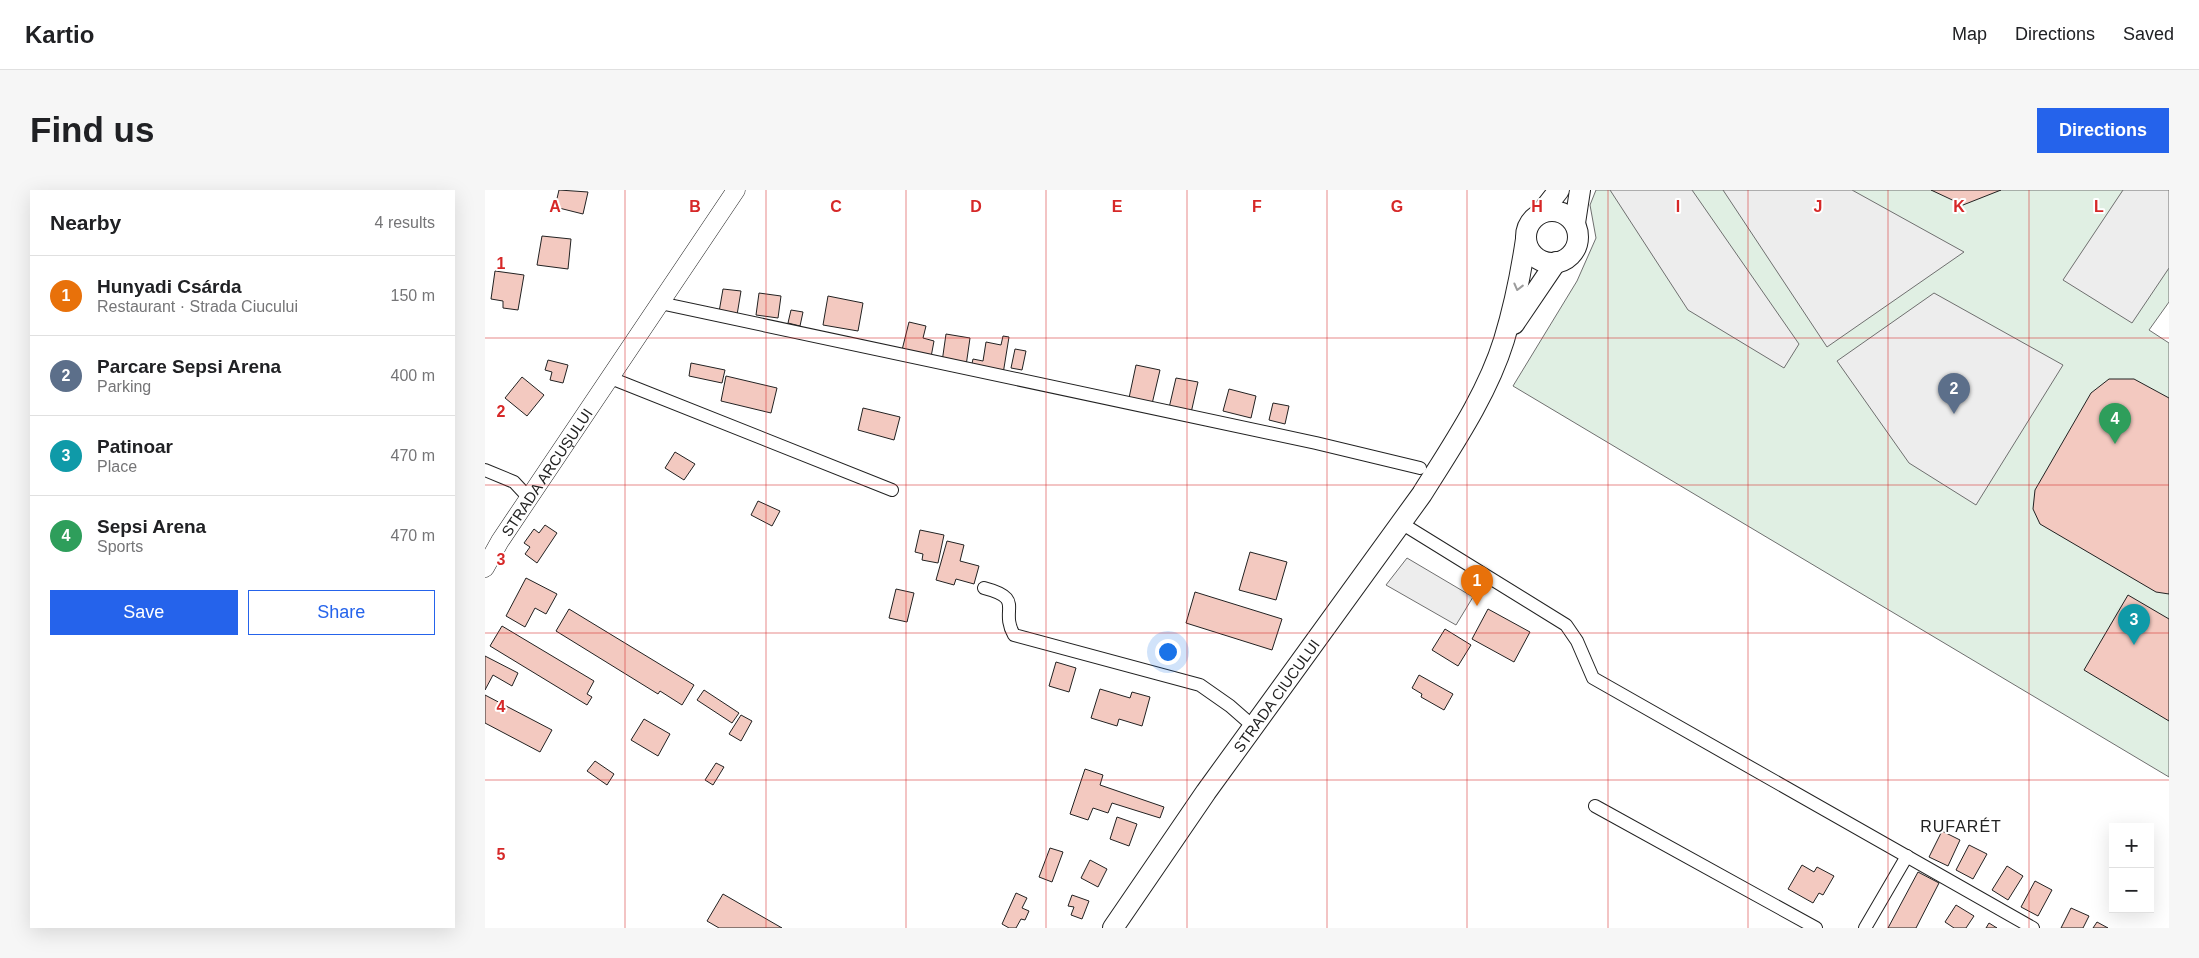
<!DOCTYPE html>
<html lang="en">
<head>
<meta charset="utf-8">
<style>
	:root { --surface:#fff; --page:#f6f6f6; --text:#202124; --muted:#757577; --line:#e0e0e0; --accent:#2563eb }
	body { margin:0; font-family:Arial,sans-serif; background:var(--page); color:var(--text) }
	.controls { position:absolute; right:15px; bottom:15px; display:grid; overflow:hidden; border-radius:0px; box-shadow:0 5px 20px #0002 }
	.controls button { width:45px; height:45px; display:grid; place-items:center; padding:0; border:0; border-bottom:1px solid var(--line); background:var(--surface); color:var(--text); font:25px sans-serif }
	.you { position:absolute; left:682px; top:461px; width:18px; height:18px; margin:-12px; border:4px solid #fff; border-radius:50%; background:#1a73e8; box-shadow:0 0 0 8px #1a73e833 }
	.badge { display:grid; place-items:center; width:32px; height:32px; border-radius:50%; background:var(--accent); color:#fff; font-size:16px; font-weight:700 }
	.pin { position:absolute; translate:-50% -41px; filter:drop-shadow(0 1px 2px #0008) }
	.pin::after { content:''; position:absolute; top:26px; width:18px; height:15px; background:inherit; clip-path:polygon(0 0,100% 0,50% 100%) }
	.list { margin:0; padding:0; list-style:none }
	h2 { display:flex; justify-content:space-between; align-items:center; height:65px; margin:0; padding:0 20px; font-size:21px }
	h2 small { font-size:16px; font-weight:400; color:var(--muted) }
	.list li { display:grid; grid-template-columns:32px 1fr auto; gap:15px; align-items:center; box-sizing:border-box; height:80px; padding:0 20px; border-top:1px solid var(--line) }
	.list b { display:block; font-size:19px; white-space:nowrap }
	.list p { margin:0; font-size:16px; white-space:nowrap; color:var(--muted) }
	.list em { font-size:16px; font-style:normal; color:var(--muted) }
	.actions { display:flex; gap:10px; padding:15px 20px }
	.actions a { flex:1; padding:11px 0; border:1px solid var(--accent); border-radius:0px; text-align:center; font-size:18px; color:var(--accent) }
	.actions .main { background:var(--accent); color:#fff }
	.map { position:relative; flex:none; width:1684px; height:738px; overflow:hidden; border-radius:0px }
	header { display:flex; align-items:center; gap:30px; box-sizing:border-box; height:70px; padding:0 25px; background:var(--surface); border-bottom:1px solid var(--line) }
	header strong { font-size:24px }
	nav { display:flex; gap:28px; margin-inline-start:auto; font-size:18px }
	.intro { display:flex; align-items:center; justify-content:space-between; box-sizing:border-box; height:120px; padding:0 30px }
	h1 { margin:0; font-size:35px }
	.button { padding:12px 22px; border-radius:0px; background:var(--accent); color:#fff; font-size:18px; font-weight:700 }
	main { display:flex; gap:30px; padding:0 30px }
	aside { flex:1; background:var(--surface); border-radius:0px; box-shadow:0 5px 20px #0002 }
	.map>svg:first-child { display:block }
	.green { fill:#e0efe3; stroke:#6f6f6f }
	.parking { fill:#ededed; stroke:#6f6f6f }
	.building { fill:#f3c9c0; stroke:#222 }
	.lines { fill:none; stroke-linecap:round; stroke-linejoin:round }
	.street-casing { stroke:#222; stroke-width:14 }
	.secondary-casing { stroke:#222; stroke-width:19 }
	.primary-casing { stroke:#222; stroke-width:22 }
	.street { stroke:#fff; stroke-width:12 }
	.secondary { stroke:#fff; stroke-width:18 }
	.primary { stroke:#fff; stroke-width:20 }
	.oneway { stroke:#9c9c9c }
	.grid { fill:none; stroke:#d62828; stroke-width:1; stroke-opacity:0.55 }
	.labels { text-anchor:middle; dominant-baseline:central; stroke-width:4; stroke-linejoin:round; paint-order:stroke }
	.street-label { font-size:15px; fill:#222; stroke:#fff }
	.neighbourhood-label { font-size:16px; letter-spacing:1px; fill:#222; stroke:#fff }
	.grid-label { font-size:16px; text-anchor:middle; font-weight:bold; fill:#d62828; stroke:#fff; stroke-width:4; stroke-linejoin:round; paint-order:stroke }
</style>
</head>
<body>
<header>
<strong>Kartio</strong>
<nav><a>Map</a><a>Directions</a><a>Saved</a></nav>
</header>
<div class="intro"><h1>Find us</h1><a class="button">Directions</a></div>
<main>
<aside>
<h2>Nearby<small>4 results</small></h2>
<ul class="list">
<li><span class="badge" style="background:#e8710a">1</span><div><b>Hunyadi Csárda</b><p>Restaurant · Strada Ciucului</p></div><em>150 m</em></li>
<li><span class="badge" style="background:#5c6f8a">2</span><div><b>Parcare Sepsi Arena</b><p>Parking</p></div><em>400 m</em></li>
<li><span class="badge" style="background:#0f9aa8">3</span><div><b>Patinoar</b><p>Place</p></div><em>470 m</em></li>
<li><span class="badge" style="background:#2e9e5b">4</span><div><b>Sepsi Arena</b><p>Sports</p></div><em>470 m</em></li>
</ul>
<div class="actions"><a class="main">Save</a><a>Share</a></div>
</aside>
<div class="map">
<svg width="1684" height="738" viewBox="0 0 1684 738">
	<rect width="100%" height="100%" fill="#fff"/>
	<path class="green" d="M1111 0H1684V112L1664 140 1684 153V587L1028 196 1092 91 1111 48 1105 15Z"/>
	<g class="parking">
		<path d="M1125 0H1207L1314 154 1299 178 1203 120Z"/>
		<path d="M1238 0H1367L1479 62 1342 157Z"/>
		<path d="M1638 0H1684V78L1647 133 1578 90Z"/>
		<path d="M1449 103 1578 175 1491 315 1424 273 1352 171Z"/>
		<path d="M922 368 988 407 971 435 901 395Z"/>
	</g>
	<g class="building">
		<path d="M74 0 103 2 98 24 70 17Z"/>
		<path d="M1446 0H1516L1478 15Z"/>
		<path d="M57 46 86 49 83 79 52 75Z"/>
		<path d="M10 81 39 85 33 120 18 118V111L6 109Z"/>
		<path d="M238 99 256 101 252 125 234 122Z"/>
		<path d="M274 103 296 106 293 128 271 125Z"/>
		<path d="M343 106 378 113 373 141 338 135Z"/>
		<path d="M306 120 318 122 315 136 303 133Z"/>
		<path d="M424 132 441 136 438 148 449 151 446 167 417 160Z"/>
		<path d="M461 144 485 148 481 176 457 172Z"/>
		<path d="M518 146 524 147 518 184 486 178 488 169 498 171 501 152 516 155Z"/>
		<path d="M530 159 541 161 537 180 526 178Z"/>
		<path d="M63 170 83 175 78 193 65 190 67 182 60 180Z"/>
		<path d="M206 173 240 180 237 193 204 186Z"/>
		<path d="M651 175 675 180 667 214 644 208Z"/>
		<path d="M241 186 292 198 286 223 236 211Z"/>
		<path d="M37 187 59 205 42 226 20 208Z"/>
		<path d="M691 188 713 192 706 223 684 218Z"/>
		<path d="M1624 189H1649L1684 208V404L1671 402 1555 334 1548 319 1550 300 1606 203Z"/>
		<path d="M744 199 771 206 766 228 738 221Z"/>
		<path d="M788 213 804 216 800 234 784 230Z"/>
		<path d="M378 218 415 227 409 250 373 240Z"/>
		<path d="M190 262 210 274 199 290 180 278Z"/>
		<path d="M273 311 295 321 287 336 266 325Z"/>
		<path d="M60 335 72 343 52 373 40 364 45 357 39 353 49 339 54 343Z"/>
		<path d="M435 340 459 345 453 373 437 370 438 364 430 362Z"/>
		<path d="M462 351 479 355 475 371 494 376 489 394 471 389 469 395 451 390Z"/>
		<path d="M765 362 802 372 791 410 754 400Z"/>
		<path d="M41 388 72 404 61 424 50 418 40 437 21 426Z"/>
		<path d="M411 399 429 403 422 432 404 428Z"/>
		<path d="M710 402 797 429 787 460 701 433Z"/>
		<path d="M1643 405 1684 429V531L1599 480Z"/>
		<path d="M84 419 209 495 197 515 175 501 173 504 71 441Z"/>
		<path d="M1003 419 1045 442 1029 472 987 449Z"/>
		<path d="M17 436 109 491 102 504 107 507 102 515 5 456Z"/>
		<path d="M960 439 986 455 973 476 947 460Z"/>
		<path d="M0 466 33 483 27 496 8 485 0 500Z"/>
		<path d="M571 472 591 478 584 502 564 496Z"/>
		<path d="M934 485 968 504 959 520 936 507 937 504 927 498Z"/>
		<path d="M615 499 645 508 647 502 665 507 657 536 634 529 632 536 606 528Z"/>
		<path d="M219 500 254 523 247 533 212 510Z"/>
		<path d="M0 505 67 540 55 562 0 533Z"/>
		<path d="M256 525 267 531 256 551 244 544Z"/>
		<path d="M159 529 185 544 173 566 146 550Z"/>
		<path d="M110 571 129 584 122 595 102 581Z"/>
		<path d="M231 573 239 577 228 595 220 590Z"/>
		<path d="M600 579 618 585 615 595 679 617 675 628 627 613 623 623 608 618 603 630 585 624Z"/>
		<path d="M632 627 652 634 644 656 625 649Z"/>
		<path d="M1457 641 1475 650 1463 676 1444 667Z"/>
		<path d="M1484 655 1502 664 1488 689 1471 680Z"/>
		<path d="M565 658 578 662 567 692 554 687Z"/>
		<path d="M605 670 622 679 613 697 596 688Z"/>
		<path d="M1317 675 1329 682 1332 677 1349 686 1338 705 1334 703 1328 713 1303 699Z"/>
		<path d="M1522 676 1538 686 1523 710 1507 700Z"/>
		<path d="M1433 682 1454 693 1431 738H1403Z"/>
		<path d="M1550 691 1567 700 1553 726 1536 717Z"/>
		<path d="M531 703 542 708 537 718 544 721 540 730 536 729 531 738H524L517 734Z"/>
		<path d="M238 704 297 738H234L222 731Z"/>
		<path d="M587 705 604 711 597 729 586 725 589 717 583 716Z"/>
		<path d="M1471 715 1489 726 1481 738H1469L1460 732Z"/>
		<path d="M1586 718 1604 726 1598 738H1576Z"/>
		<path d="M1612 732 1623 738H1608Z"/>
		<path d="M1504 733 1512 738H1501Z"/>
	</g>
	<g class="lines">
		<g class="street-casing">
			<g id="street">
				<path d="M175 113 831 253 935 278"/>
				<path d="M123 187 407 300"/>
				<path d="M0 280 29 292 43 307"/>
				<path d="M916 333 1081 435 1092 451 1108 488 1548 738"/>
				<path d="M499 398C541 409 514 419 529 445L715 495 745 516 769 537"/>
				<path d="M1110 616 1331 738"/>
				<path d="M1380 738 1422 666"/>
			</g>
		</g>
		<g class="secondary-casing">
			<g id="secondary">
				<path id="s1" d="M0 378 15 351 251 0"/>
			</g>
		</g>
		<g class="primary-casing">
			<g id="primary">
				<circle cx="1067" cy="47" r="26"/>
				<path d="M1056 23 1074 0"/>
				<path d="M1090 33 1095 0"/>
				<path d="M1029 134 1071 72"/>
				<path id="s2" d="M628 738 721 602 937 304C967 256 1002 205 1019 150 1029 117 1036 83 1041 49"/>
			</g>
		</g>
		<use href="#street" class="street"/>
		<use href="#secondary" class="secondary"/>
		<use href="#primary" class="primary"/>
	</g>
	<defs><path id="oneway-chevron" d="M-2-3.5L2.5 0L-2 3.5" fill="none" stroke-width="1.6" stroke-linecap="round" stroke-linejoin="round" transform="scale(1.25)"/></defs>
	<use class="oneway" href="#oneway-chevron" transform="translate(1033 97) rotate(104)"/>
	<path class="grid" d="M140 0V738M281 0V738M421 0V738M561 0V738M702 0V738M842 0V738M982 0V738M1123 0V738M1263 0V738M1403 0V738M1544 0V738M0 148H1684M0 295H1684M0 443H1684M0 590H1684"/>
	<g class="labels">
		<g class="street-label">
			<text stroke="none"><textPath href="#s1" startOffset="114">STRADA ARCUȘULUI</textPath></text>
			<text stroke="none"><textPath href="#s2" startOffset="284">STRADA CIUCULUI</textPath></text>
		</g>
		<g class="neighbourhood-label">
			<text x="1476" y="636">RUFARÉT</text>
		</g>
	</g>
	<g class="grid-label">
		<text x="70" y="22">A</text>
		<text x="210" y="22">B</text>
		<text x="351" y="22">C</text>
		<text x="491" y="22">D</text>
		<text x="632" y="22">E</text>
		<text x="772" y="22">F</text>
		<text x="912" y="22">G</text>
		<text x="1052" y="22">H</text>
		<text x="1193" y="22">I</text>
		<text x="1333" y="22">J</text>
		<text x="1474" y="22">K</text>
		<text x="1614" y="22">L</text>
		<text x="16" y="79">1</text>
		<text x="16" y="227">2</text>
		<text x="16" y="375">3</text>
		<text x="16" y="522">4</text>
		<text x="16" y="670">5</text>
	</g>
</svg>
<div class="controls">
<button>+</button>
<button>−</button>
</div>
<div class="you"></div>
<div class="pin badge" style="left:992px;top:416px;background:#e8710a">1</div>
<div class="pin badge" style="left:1469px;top:224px;background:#5c6f8a">2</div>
<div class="pin badge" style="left:1649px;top:455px;background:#0f9aa8">3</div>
<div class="pin badge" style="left:1630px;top:254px;background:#2e9e5b">4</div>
</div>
</main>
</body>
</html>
